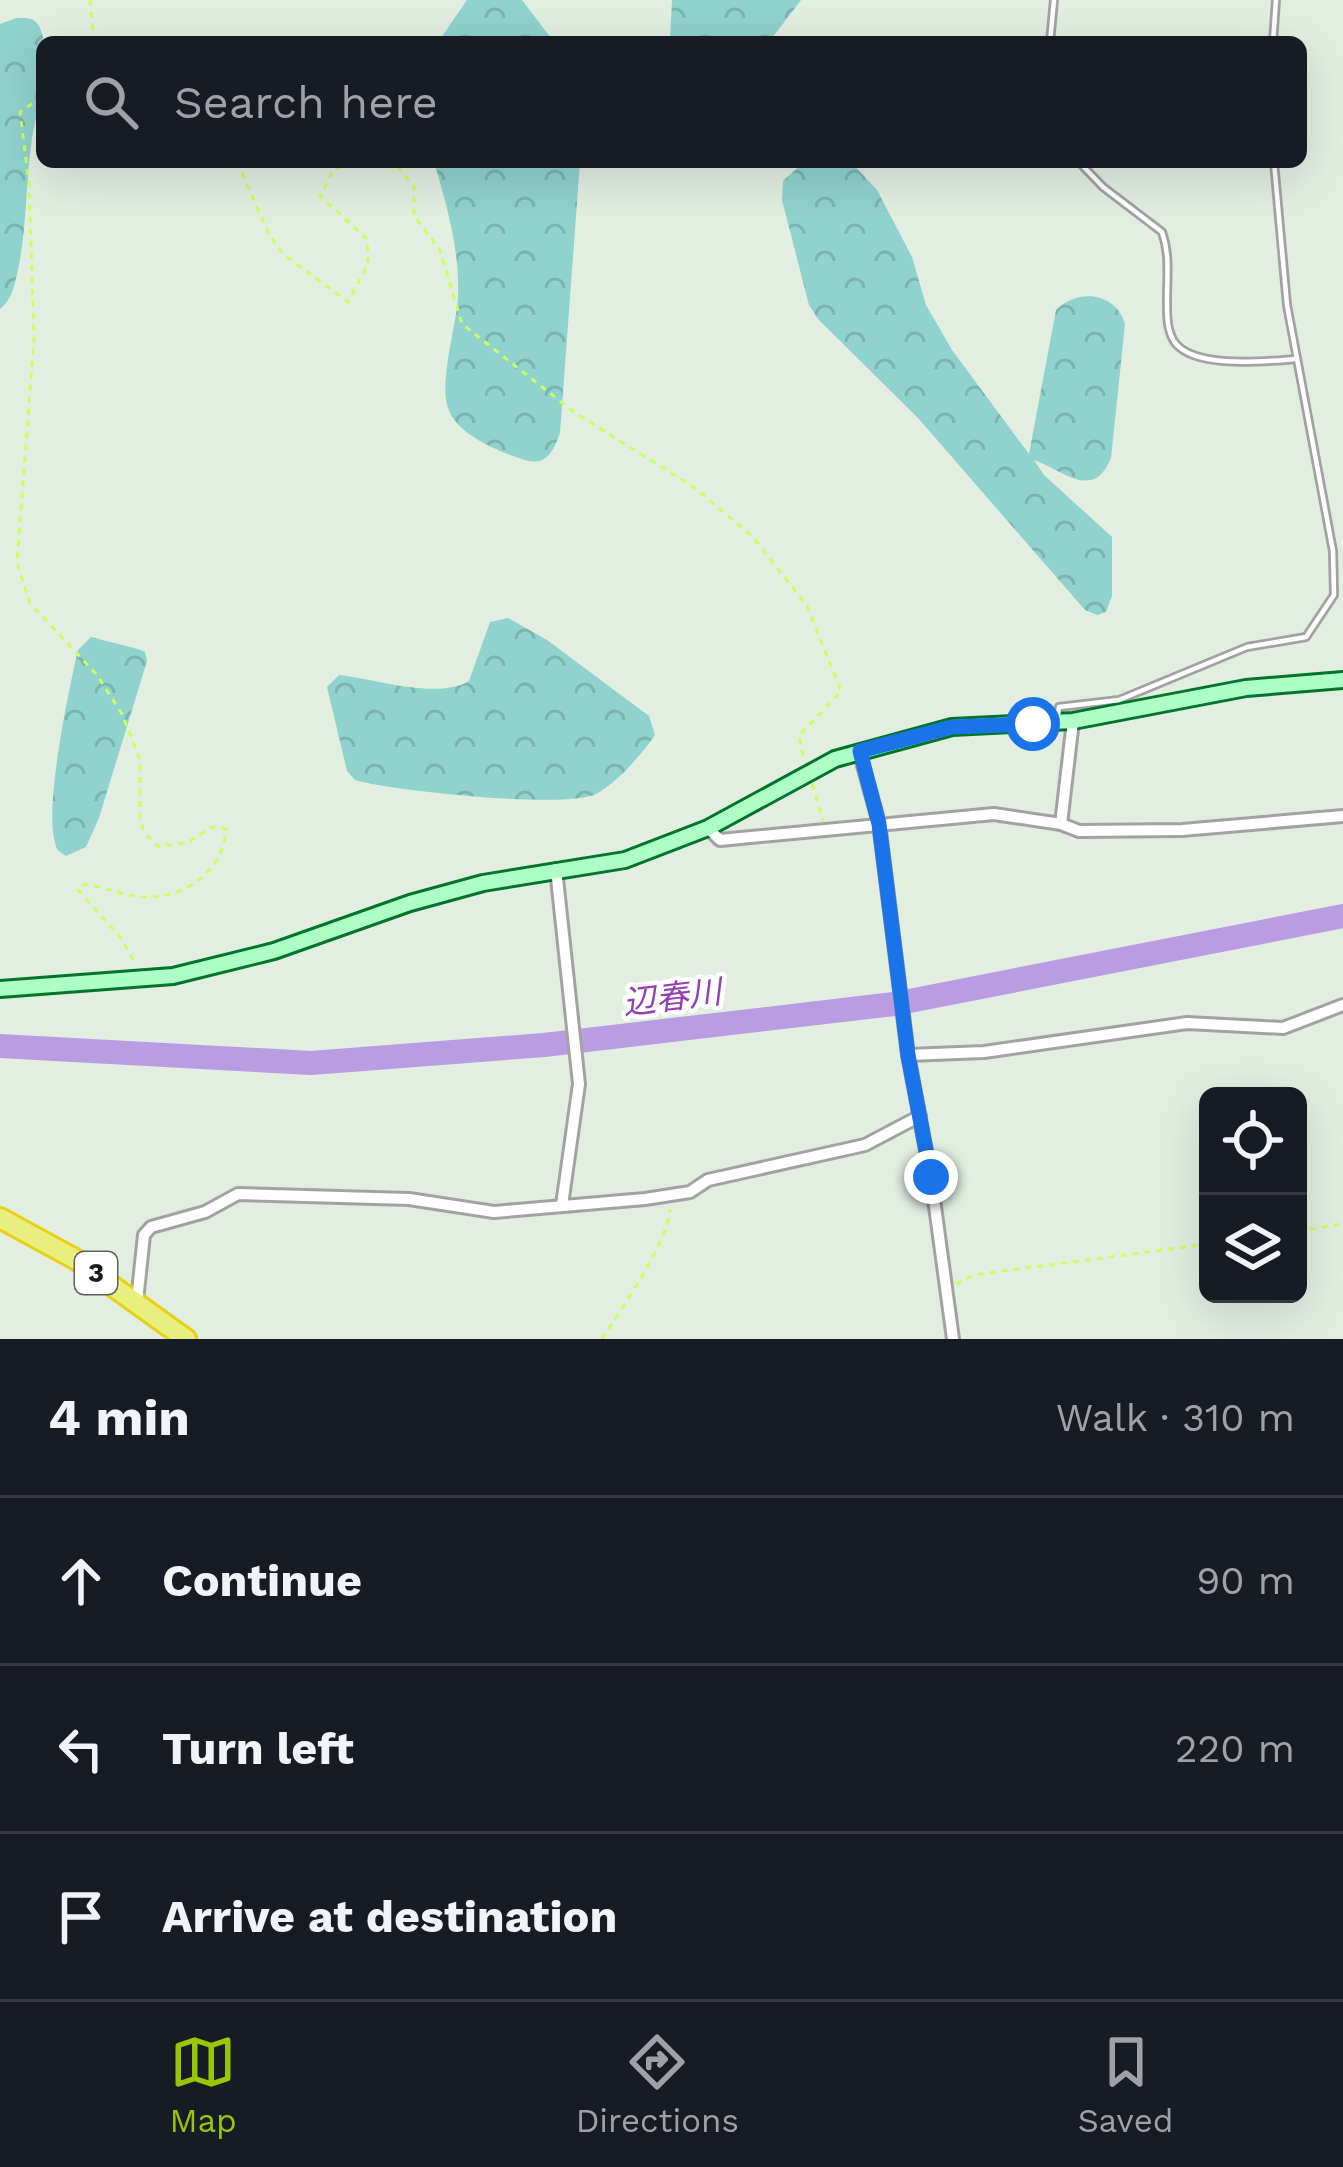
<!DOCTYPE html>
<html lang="en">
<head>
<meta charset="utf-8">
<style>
	:root { --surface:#171b24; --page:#242831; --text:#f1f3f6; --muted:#9ea1a6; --line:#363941; --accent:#97c700 }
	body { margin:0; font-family:"Work Sans","Noto Sans JP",sans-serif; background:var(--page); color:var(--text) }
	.controls { position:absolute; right:36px; bottom:36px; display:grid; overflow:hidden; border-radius:18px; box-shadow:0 12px 48px #0002 }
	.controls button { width:108px; height:108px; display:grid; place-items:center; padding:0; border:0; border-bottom:3px solid var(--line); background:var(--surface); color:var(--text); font:60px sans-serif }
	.stop { position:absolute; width:36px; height:36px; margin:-27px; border:9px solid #1a73e8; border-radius:50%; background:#fff }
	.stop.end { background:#1a73e8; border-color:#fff; box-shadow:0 3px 12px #0008 }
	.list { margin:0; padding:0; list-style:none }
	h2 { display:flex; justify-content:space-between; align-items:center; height:156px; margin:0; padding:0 48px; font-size:51px }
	h2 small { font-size:39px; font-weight:400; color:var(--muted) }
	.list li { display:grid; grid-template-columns:78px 1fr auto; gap:36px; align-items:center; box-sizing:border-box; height:168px; padding:0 48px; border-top:3px solid var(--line) }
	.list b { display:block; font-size:45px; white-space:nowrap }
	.list em { font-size:39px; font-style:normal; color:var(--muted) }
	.icon { flex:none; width:66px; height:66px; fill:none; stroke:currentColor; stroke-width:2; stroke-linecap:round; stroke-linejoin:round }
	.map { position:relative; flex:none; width:1343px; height:1339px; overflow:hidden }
	.search { position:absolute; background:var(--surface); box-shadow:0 12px 48px #0002; left:36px; right:36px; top:36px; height:132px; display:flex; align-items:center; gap:30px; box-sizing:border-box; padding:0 42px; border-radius:18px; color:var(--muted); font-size:45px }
	.sheet { height:660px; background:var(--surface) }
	nav { display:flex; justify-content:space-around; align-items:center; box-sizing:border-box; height:168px; border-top:3px solid var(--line); background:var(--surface); font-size:33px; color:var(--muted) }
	nav a { display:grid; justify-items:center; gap:6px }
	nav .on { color:var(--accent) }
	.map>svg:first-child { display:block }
	.forest { fill:url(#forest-crowns) }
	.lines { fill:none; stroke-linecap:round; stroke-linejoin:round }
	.river { stroke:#bb9be1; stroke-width:24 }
	.lane-casing { stroke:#a2a2a2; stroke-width:10 }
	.street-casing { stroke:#a2a2a2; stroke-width:16 }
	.secondary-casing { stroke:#007529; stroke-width:20 }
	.highway-casing { stroke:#e7d112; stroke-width:24 }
	.path { stroke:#c9ff60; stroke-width:3; stroke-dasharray:6 6; stroke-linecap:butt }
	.lane { stroke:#fff; stroke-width:4.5 }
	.street { stroke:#fff; stroke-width:10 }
	.secondary { stroke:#adffc5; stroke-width:14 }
	.highway { stroke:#e9ef7e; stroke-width:18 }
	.route { stroke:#1a73e8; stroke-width:15 }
	.labels { text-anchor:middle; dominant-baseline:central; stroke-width:9; stroke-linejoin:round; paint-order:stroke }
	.shield { fill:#fff; stroke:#5f5f5f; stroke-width:3 }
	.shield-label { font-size:27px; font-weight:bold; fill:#1b1b1b }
	.water-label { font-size:33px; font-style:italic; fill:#953fb4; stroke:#fff }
</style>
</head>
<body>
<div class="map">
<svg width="1343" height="1339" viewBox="0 0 1343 1339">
	<defs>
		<pattern id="forest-crowns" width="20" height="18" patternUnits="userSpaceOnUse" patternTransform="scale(3)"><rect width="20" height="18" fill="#90d2ce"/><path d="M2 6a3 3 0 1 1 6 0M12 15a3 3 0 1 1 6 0" fill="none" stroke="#7cb4b0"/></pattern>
	</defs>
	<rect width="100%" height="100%" fill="#e1eee0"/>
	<g class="forest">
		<path d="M467 0H522L554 42H438Z"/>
		<path d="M672 0H801L769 42H670Z"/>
		<path d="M16 18C27 18 35 17 40 28 53 57 35 114 31 146 25 192 27 241 14 286 11 296 8 302 0 309V24Z"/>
		<path d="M434 162H580L560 433C553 452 546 468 522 459 498 451 457 435 448 408 439 382 456 327 458 298 460 251 447 206 434 162Z"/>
		<path d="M804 162H851L877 190 912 257 926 305 952 350 1029 454 1056 310C1078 288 1116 292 1125 324L1111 458C1093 502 1063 470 1034 460L1044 475 1112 537V596L1106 612 1097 615 1085 610 918 418 818 319 809 305 782 200 783 181Z"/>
		<path d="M508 618 547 640 649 716 655 735C641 755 618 782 596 794 567 809 391 791 355 780L347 771 327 687 339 675C375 679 438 700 469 681L490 622Z"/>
		<path d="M91 637 138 649 145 652 147 661 99 818 86 847 66 856C58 850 57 852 55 842 44 807 69 689 78 650Z"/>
	</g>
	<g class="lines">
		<path class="river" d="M0 1046 311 1063 544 1045 894 1004 1343 916"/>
		<g class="lane-casing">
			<g id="lane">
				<path d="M1050 42 1054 0"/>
				<path d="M1273 42 1276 0"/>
				<path d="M1079 162 1103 187 1162 232C1170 255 1167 274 1167 298 1167 312 1166 332 1176 344 1198 369 1267 361 1297 359"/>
				<path d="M1058 716 1059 707 1119 700 1247 647 1306 637 1334 595 1333 551 1287 305 1274 162"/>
			</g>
		</g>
		<g class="street-casing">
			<g id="street">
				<path d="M859 751 879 823 908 1055 931 1177 953 1339"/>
				<path d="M1061 824 1073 721"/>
				<path d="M708 828 720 840 994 814 1061 824 1079 831 1182 830 1343 816"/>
				<path d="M556 869 579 1084 562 1205"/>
				<path d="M908 1055 984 1052 1187 1023 1283 1028 1343 1005"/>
				<path d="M137 1301 144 1235 151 1227 205 1212 238 1194 409 1199 494 1212 645 1199 690 1192 708 1180 865 1145 920 1116"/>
			</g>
		</g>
		<g class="secondary-casing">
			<path id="secondary" d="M0 989 173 976 274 951 410 903 483 883 625 860 708 828 835 759 952 727 1073 721 1246 688 1343 680"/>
		</g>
		<g class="highway-casing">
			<path id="highway" d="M0 1218 75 1259 186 1339"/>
		</g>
		<g class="path">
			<path d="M90 0 94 42"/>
			<path d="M42 97 20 112 29 184 34 338 17 563 30 603 97 675 122 714 140 760V818L144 832 157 846 187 843 212 827 226 829C224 868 190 896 150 897 128 898 106 887 85 884L78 890 121 938 135 963"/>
			<path d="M237 162 269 234 283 254 348 302 368 264 367 239 320 196 334 169 356 162"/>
			<path d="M374 162 397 166 414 186V216L440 250 462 324 574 412 695 488 753 537 807 606 841 691 799 736 804 761"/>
			<path d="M812 784 823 821"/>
			<path d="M1298 1231 1343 1224"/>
			<path d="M956 1284 973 1275 1208 1244"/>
			<path d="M602 1339C622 1307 667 1245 670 1209"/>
		</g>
		<use href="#lane" class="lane"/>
		<use href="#street" class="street"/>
		<use href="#secondary" class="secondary"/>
		<use href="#highway" class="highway"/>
	</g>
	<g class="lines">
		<path class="route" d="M931 1177 908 1055 879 824 860 751 952 727 1033 724"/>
	</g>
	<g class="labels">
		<rect class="shield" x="75" y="1252" width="42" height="42" rx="9"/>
		<g class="shield-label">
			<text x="96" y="1273">3</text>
		</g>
		<g class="water-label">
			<text transform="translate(672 997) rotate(-7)">辺春川</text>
		</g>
	</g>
</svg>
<div class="controls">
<button><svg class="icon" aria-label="locate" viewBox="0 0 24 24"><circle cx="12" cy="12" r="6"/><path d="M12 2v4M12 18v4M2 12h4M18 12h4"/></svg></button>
<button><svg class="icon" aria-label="layers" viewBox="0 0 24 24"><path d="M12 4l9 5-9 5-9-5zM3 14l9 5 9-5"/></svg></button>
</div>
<div class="stop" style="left:1033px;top:724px"></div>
<div class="stop end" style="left:931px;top:1177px"></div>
<div class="search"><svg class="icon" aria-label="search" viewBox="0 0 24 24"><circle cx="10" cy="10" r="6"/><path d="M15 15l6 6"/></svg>Search here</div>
</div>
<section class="sheet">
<h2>4 min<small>Walk · 310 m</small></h2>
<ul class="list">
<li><svg class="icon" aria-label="ahead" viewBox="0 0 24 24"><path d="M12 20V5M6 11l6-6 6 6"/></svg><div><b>Continue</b></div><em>90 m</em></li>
<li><svg class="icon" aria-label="left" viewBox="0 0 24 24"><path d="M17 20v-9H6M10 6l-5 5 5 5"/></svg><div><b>Turn left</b></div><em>220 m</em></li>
<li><svg class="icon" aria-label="arrive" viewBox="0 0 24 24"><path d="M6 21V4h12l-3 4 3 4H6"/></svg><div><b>Arrive at destination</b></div></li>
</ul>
</section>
<nav>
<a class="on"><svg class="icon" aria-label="map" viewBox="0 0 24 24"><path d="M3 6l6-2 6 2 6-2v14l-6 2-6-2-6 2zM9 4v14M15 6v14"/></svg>Map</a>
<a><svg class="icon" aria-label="directions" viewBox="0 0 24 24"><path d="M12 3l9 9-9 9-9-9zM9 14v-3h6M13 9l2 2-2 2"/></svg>Directions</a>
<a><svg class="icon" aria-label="saved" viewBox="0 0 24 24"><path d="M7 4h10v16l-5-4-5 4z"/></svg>Saved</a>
</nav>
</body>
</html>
